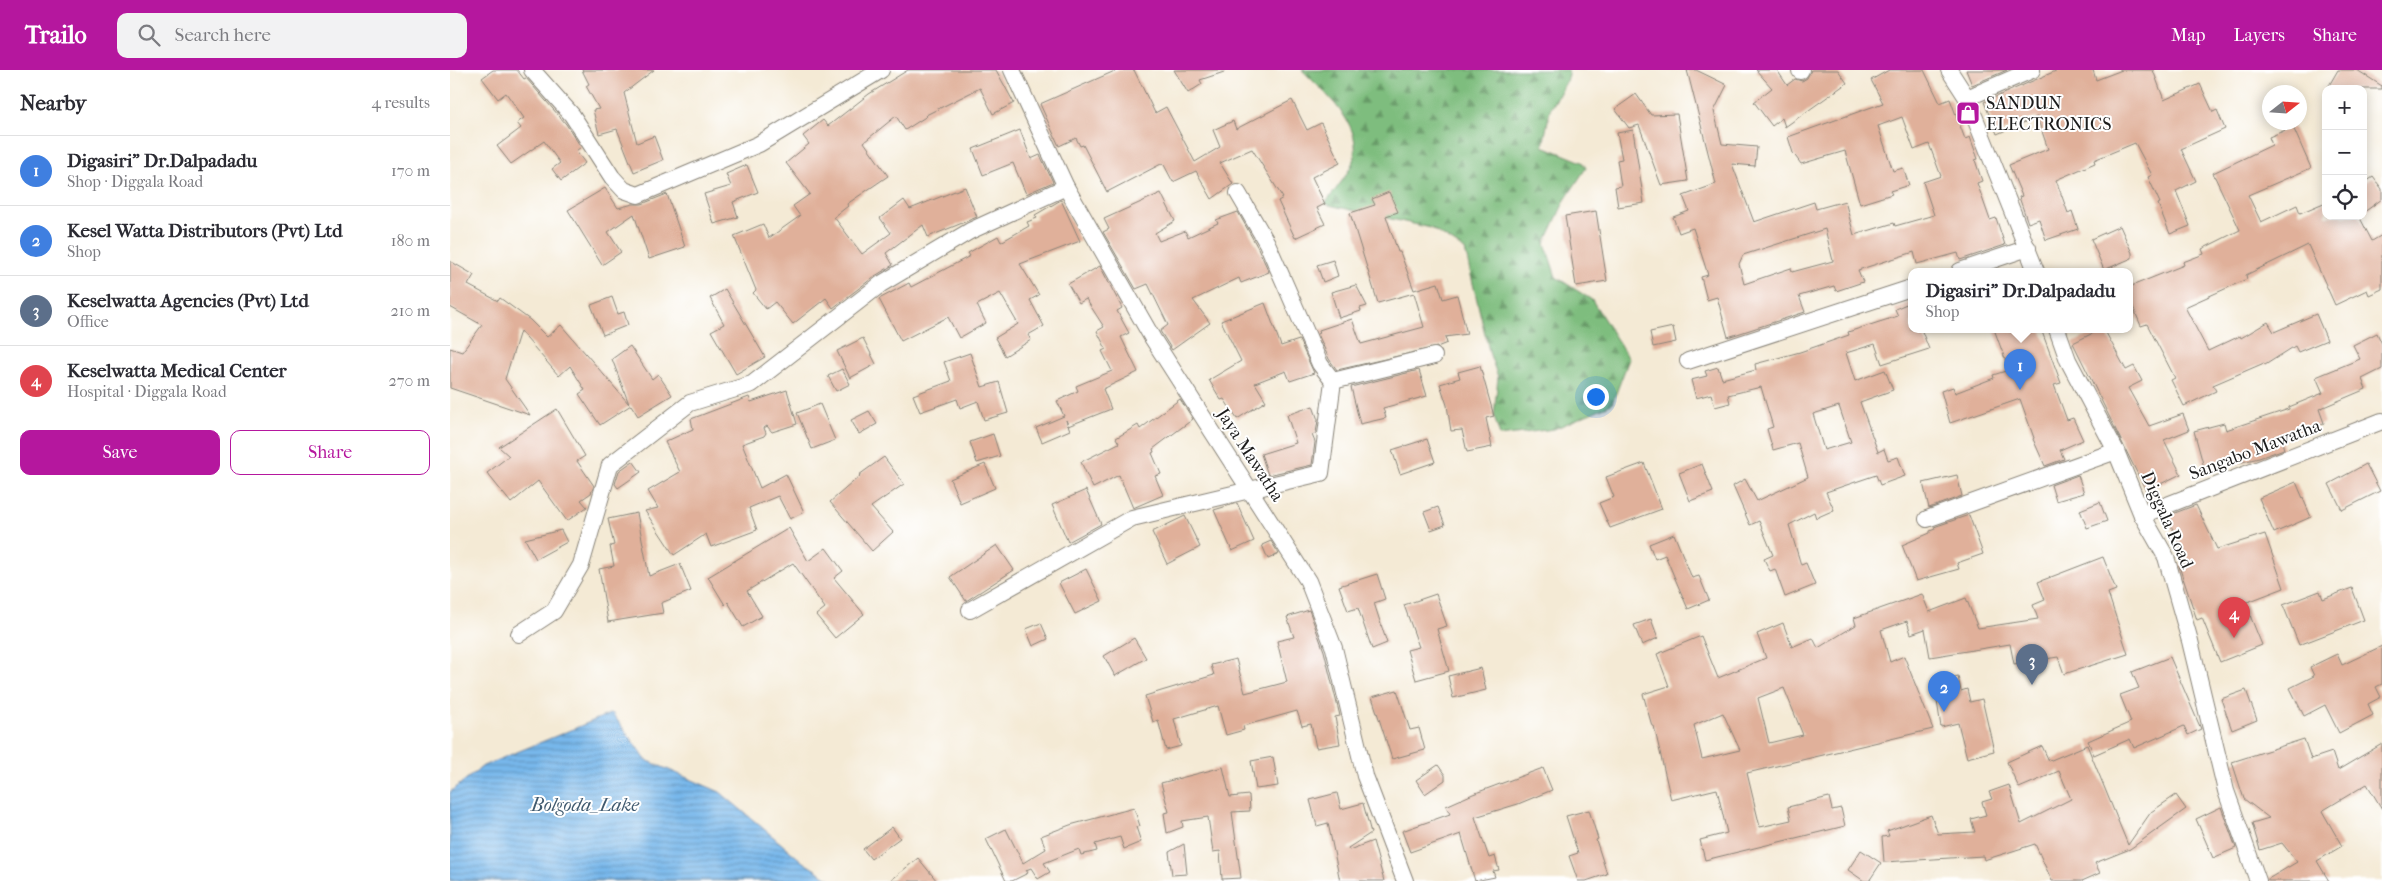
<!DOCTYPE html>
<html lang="en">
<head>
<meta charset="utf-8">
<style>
	:root { --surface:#fff; --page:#f2f2f3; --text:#2b2b33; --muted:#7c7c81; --line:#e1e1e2; --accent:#b5179e }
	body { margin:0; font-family:"IM FELL French Canon",serif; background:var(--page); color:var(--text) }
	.controls { position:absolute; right:15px; top:15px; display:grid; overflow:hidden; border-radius:10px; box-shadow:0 2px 12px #0003 }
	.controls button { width:45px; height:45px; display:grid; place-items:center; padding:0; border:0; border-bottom:1px solid var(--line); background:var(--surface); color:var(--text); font:25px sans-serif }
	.compass { position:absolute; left:1812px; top:15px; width:45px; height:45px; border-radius:50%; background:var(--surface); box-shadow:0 2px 12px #0003; rotate:73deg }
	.you { position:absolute; left:1145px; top:326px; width:18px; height:18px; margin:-12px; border:4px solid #fff; border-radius:50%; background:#1a73e8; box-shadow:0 0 0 8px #1a73e833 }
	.badge { display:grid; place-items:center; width:32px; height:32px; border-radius:50%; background:var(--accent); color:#fff; font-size:16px; font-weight:700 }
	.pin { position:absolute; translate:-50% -41px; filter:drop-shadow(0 1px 2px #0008) }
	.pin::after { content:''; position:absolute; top:26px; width:18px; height:15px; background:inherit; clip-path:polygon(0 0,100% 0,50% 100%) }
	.popup { position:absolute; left:1458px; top:198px; width:225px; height:65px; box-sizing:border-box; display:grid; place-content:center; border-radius:10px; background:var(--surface); filter:drop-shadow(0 1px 4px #0005); font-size:16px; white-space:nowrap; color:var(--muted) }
	.popup b { font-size:19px; color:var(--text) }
	.popup::after { content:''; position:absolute; left:50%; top:100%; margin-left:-10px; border:10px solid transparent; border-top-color:var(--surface) }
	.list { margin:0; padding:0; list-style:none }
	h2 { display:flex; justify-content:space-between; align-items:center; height:65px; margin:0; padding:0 20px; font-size:21px }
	h2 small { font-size:16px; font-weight:400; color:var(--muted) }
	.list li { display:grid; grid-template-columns:32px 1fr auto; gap:15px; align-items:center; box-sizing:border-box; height:70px; padding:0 20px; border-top:1px solid var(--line) }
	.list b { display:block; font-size:19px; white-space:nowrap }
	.list p { margin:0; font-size:16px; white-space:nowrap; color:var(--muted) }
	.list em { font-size:16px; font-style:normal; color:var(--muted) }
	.actions { display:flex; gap:10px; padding:15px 20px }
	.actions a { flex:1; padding:11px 0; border:1px solid var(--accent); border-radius:10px; text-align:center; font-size:18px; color:var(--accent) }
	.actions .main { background:var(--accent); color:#fff }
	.icon { flex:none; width:28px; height:28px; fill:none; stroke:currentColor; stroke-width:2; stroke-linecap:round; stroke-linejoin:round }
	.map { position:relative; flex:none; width:1932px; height:811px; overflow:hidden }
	header { display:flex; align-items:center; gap:30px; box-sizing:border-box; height:70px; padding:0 25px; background:var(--accent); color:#fff }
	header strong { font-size:24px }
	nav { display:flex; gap:28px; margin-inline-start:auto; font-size:18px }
	.search { width:350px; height:45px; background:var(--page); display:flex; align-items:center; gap:12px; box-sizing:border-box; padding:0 18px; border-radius:10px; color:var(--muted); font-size:19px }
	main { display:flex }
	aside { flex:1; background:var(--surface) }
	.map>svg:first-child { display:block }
	.forest { fill:url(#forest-firs); stroke:#4d6c4d }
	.water { fill:url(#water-rules); stroke:#4a6a84 }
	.building { fill:#e0b09a; fill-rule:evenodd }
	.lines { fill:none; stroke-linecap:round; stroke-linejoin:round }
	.street-casing { stroke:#888378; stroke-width:18 }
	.street { stroke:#fff; stroke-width:16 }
	.labels { text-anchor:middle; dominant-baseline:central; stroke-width:4; stroke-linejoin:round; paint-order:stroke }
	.poi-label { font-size:18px; fill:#1c1c1c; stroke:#fff; text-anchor:start }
	.street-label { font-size:18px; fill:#1c1c1c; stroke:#fff }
	.water-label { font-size:19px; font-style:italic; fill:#405a6f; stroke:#fff }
</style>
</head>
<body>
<header>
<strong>Trailo</strong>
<div class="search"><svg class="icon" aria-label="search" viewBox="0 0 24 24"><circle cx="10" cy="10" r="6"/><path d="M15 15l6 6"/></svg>Search here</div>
<nav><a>Map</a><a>Layers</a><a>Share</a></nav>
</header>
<main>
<aside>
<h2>Nearby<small>4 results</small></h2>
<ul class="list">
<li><span class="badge" style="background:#3f7fe0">1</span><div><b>Digasiri&quot; Dr.Dalpadadu</b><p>Shop · Diggala Road</p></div><em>170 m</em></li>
<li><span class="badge" style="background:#3f7fe0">2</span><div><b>Kesel Watta Distributors (Pvt) Ltd</b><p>Shop</p></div><em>180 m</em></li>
<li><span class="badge" style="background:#5c6f8a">3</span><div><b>Keselwatta Agencies (Pvt) Ltd</b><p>Office</p></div><em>210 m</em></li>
<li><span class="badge" style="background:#e0444e">4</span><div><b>Keselwatta Medical Center</b><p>Hospital · Diggala Road</p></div><em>270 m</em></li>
</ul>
<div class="actions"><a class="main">Save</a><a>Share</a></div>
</aside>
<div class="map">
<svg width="1932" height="811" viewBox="0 0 1932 811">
	<defs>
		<pattern id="forest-firs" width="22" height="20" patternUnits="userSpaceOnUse" patternTransform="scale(1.25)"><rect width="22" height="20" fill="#7ebd7e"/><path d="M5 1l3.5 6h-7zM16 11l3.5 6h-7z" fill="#696"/></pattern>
		<pattern id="water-rules" width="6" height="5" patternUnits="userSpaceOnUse" patternTransform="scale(1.25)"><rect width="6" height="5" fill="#77b7eb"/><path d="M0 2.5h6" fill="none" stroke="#6194be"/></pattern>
	</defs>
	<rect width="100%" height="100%" fill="#fff"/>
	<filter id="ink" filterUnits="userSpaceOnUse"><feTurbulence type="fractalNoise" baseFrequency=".02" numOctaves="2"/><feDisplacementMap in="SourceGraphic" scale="10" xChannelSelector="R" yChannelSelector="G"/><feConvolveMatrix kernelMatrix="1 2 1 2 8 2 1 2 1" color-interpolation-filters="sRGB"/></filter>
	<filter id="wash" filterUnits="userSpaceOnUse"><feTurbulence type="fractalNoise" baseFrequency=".0096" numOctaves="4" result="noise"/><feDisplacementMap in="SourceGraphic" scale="20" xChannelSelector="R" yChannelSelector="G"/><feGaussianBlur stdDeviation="1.12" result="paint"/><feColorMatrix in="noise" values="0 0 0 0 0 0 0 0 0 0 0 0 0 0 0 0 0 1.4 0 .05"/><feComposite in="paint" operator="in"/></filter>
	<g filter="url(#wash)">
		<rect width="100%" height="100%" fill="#f4ead5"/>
		<path class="forest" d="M852 0H1119L1116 12 1100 40 1093 76 1132 92 1136 98 1115 130 1095 173 1106 207 1142 230 1179 289 1162 334 1104 359 1050 366 1044 346 1048 307 1040 285 1015 180 981 158 875 134C883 122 895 109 901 96 919 58 875 24 852 0Z"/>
		<path class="water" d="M162 643 196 690 270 722 353 792 383 811H0V722L33 696Z"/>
		<g id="blocks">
			<g class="building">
				<path d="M43 0H67L74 9 76 8 116 54 131 77 126 81 135 93 111 111 102 99 110 93 94 71 61 94 47 76 71 58 67 53 74 48 56 23 48 29 32 8Z"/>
				<path d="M132 0H204L174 23 187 73 204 66 213 90 184 102 167 59 149 64 143 40 149 39 136 16 139 14Z"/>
				<path d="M458 0H546L564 33 543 44 530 18 476 45 477 46 455 60 446 46 414 72 438 106 397 134 398 136 384 147 412 184 441 163 430 148 454 130 460 139 515 117 527 147 478 167 473 155 436 183 443 195 425 206 383 238 376 228 343 254 325 232 316 239 303 223 306 220 284 166 313 154 319 168 350 146 343 136 360 124 336 93 359 74 353 66 373 50 378 56 419 24Z"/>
				<path d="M667 0H684L705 43 716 37 745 92 770 77 763 60 783 51 786 59 842 30 857 60 871 53 890 93 862 107 875 134 867 138 875 154 845 168 828 131 833 128 802 79 770 93 783 114 762 129 746 101 723 112 713 93 657 122 633 75 630 76 626 68 609 76 590 34Z"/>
				<path d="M724 0H773L774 2 750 10 752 14 738 23Z"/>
				<path d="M1237 0H1246L1277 15 1264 41 1272 74 1307 77 1305 96 1282 94 1304 152 1364 132 1366 139 1395 131 1404 165 1444 153 1445 156 1484 145 1473 112 1491 106 1479 74 1464 80 1452 47 1428 56 1443 101 1453 98 1459 115 1440 121 1442 124 1410 134 1395 81 1351 94 1343 83 1338 67 1433 33 1421 10 1439 0H1474L1490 33 1500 29 1515 69 1520 67 1528 89 1525 90 1532 111 1527 113 1540 150 1546 148 1555 175 1510 190 1508 183 1467 194 1464 182 1408 200 1413 212 1386 221 1384 216 1349 226 1355 242 1278 267 1267 227 1257 230 1251 207 1258 205 1243 158 1229 163 1223 147 1239 141 1233 126 1266 114ZM1375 159 1383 191 1342 202 1341 198 1294 214 1289 194 1293 185Z"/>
				<path d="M1306 0H1327L1337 15 1345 9 1352 11 1357 8 1361 0H1388L1397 13 1335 57 1332 48 1322 56 1304 32 1322 18Z"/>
				<path d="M1516 0H1557L1522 15Z"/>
				<path d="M1608 0H1643L1646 10 1672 0H1703L1714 30 1750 14 1763 42 1767 40 1775 59 1731 79 1746 111 1726 121 1740 156 1720 164 1708 134 1710 133 1698 107 1702 105 1685 73 1644 90 1645 93 1606 110 1618 143 1622 141 1628 159 1596 170 1589 149 1578 153 1569 127 1572 126 1559 95 1598 79 1587 47 1547 64 1534 32Z"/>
				<path d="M1888 0H1907L1932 16V19H1877Z"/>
				<path d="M1186 24 1201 45 1227 44 1238 111 1211 115 1189 55 1179 58 1165 39Z"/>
				<path d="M1843 57 1861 98 1798 125 1811 152 1847 135 1850 143 1876 132V146H1909L1922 171 1932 165V219L1919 225 1917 220 1885 235 1858 175 1796 205 1797 209 1735 237 1758 281 1790 266 1791 268 1818 252 1824 262 1866 244 1877 270 1848 282 1845 276 1815 295 1814 293 1763 315 1766 321 1734 336 1721 310 1725 308 1697 254 1691 256 1679 227V217L1734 195 1733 192 1754 184 1752 179 1790 160 1763 103 1822 75 1819 67Z"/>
				<path d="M570 60 581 89 590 85 603 112 576 124 563 93 533 105 523 79Z"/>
				<path d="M1183 60 1194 133 1168 137 1165 117 1171 116 1167 90 1172 89 1167 63Z"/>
				<path d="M297 95 308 122 283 132 288 147 264 154 254 124 281 116 276 104Z"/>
				<path d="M1923 107 1932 119V129L1913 143V114Z"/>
				<path d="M155 118 168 138 183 134H192L217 124 235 177 199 189 184 144 158 162 171 182 152 195 118 140Z"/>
				<path d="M939 122 948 142 936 146 948 182H950L964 220 988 213 993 229 1007 225 1017 264 995 267 997 273 987 277 887 300 879 289 868 264 870 263 869 260 902 249 911 274 974 257 964 223 928 233 900 143 925 135 922 129Z"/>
				<path d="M711 123 725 151 705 163 709 171 735 161 738 167 768 153 766 150 788 142 808 178 819 202 791 213 789 208 743 230 760 253 722 280 710 261 718 255 698 214 686 219 653 162 659 159 654 149Z"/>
				<path d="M611 130 630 171 570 194 589 225 580 230 594 256 578 265 581 270 555 286 545 268 568 254 550 223 527 235 536 253 509 268 498 247 451 271 429 229 459 213 461 217 520 186 518 183 548 166 551 172 579 156 577 152 587 148 585 145Z"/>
				<path d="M1146 141 1157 211 1126 216 1115 146Z"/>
				<path d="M1670 156 1682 183V188L1654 200 1641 169Z"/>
				<path d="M883 190 888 206 873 212 867 195Z"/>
				<path d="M0 191 24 205 18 215 48 231 50 228 80 250 97 267 111 255 179 334 162 289 180 276 202 309 208 304 222 325 188 346 181 335 150 355 129 324 135 320 120 296 109 306 70 261 55 309 80 345 0 318V278L12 282 32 255 0 237Z"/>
				<path d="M650 196 672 238 667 241 679 263 671 267 688 302 653 319 661 339 618 356 616 350 620 360 592 372 586 358 614 346 607 331 628 321 626 316 662 301 652 281 656 279 647 261 654 257 636 229 629 233 618 214Z"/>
				<path d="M906 215 917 236 910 238 911 241 889 248 881 222Z"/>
				<path d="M275 219 315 287 286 304 261 261 274 254 260 228Z"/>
				<path d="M162 227 168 244 174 242 178 255 153 265 141 235Z"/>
				<path d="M1461 232V259H1471L1479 279 1432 294 1425 274 1396 283 1405 311 1435 300 1443 320 1410 332 1428 382 1434 379 1438 390 1448 387 1455 406 1430 415 1426 405 1376 422 1384 440 1366 448 1364 442 1339 455 1351 495 1356 493 1365 515 1335 527 1325 499 1320 501 1314 489 1323 485 1309 451 1300 455 1283 416 1295 409 1307 431 1358 407 1348 373 1323 380 1317 359 1323 357 1311 317 1278 325 1280 333 1265 337 1261 324 1246 328 1241 310 1257 306 1255 301 1268 297 1272 309 1306 300 1305 294 1350 282 1399 265 1398 262 1448 246 1445 239ZM1389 336 1401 372 1374 380 1363 344Z"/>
				<path d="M815 233 831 276 849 270 864 303 840 311 836 301 805 313 816 331 787 349 774 329 771 330 759 310 791 291 771 251Z"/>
				<path d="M1223 257 1226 272 1203 277 1200 262Z"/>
				<path d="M1544 259H1591L1611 313 1604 315 1617 350 1623 348 1633 370 1610 380 1614 389 1595 396 1583 369 1584 368 1570 329 1500 353 1491 321 1503 317 1505 323 1544 308 1543 305 1559 300Z"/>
				<path d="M1651 259H1654L1676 300 1684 296 1692 311 1678 318 1699 356 1733 344 1739 360 1714 370 1731 404 1696 421 1623 273Z"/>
				<path d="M1927 263 1932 274V299L1912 309 1916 319 1869 339 1874 353 1831 369 1834 379 1809 388 1755 401 1744 361 1774 353 1776 360 1839 339V337L1873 323 1866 307 1910 289 1903 275Z"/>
				<path d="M413 268 426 294 400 308 387 281Z"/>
				<path d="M520 283 532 317 549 312 558 343 534 350 528 331 510 338 507 329 470 342 463 325 501 311 494 292Z"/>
				<path d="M1030 296 1044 346 1036 348 1042 377 1017 382 1012 360 1001 361 997 335 990 314 1010 308 1008 302Z"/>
				<path d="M392 299 400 314 386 321 378 306Z"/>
				<path d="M969 300 977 326 933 338 936 348 910 354 901 317Z"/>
				<path d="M337 320 347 354 322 362 317 356 314 358 316 363 314 366 292 374 310 418 336 404 354 442 340 449 328 426 299 438 307 460 261 477 256 464 224 485 195 441 208 438 198 421 230 402 215 372 243 359 241 349 299 327 301 332Z"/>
				<path d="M730 329 743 349 703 379 704 382 702 383 711 404 705 406 713 425 683 438 669 405 643 418 631 392 669 373 666 368 688 355 690 359Z"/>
				<path d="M370 334 385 370 362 379 347 343Z"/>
				<path d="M863 336 868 350 866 363 862 365 865 372 862 395 818 405 811 384 846 373 837 345Z"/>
				<path d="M107 339 135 386 127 391 144 416 141 423 131 430 137 437 117 451 88 411 61 433 37 403 59 386 49 377Z"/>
				<path d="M419 341 427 354 409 364 401 350Z"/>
				<path d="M543 364 550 386 527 393 520 372Z"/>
				<path d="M977 369 985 392 950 404 942 380Z"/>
				<path d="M434 387 454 414 421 437 443 462 422 481 380 432 410 406 409 405Z"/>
				<path d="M183 391 191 402 168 418 165 414 169 401Z"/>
				<path d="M1194 393 1212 439 1160 458 1149 433 1164 427 1156 407Z"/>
				<path d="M535 394 545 418 510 433 500 409Z"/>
				<path d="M1252 394 1263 422 1240 431 1229 403Z"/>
				<path d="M1916 394 1930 421 1892 440 1879 414Z"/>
				<path d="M1507 405 1512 426 1479 438 1473 413Z"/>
				<path d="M1628 405 1634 423 1606 431 1601 415Z"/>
				<path d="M1846 412 1861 447 1824 463 1809 428Z"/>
				<path d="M636 420 651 454 618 472 602 435Z"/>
				<path d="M1650 432 1657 451 1637 458 1630 440Z"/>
				<path d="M787 433 804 471 782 481 764 440Z"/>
				<path d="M1746 435 1767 479 1815 464 1834 518 1795 533 1812 575 1770 592 1752 548 1747 550 1729 496 1737 492 1717 446Z"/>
				<path d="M988 437 995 455 981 460 974 442Z"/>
				<path d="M187 443 199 506 230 494 241 521 211 533 213 543 158 552 149 499 164 496 160 476 164 475 158 449Z"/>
				<path d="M1519 445 1533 484 1507 493 1509 499 1466 511 1452 475 1480 463V461L1485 459 1484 457Z"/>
				<path d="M735 446 750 477 717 494 702 462Z"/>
				<path d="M339 458 358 491 376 478 393 501 384 508 414 544 385 568 366 545 375 538 343 493 297 521 312 546 293 557 278 532 275 535 258 507Z"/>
				<path d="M111 460 117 472 86 489 75 469Z"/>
				<path d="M1224 464 1242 508 1249 506 1259 530 1238 539 1215 485 1205 489 1199 474Z"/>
				<path d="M821 471 829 484 818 489 812 475Z"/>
				<path d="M547 475 564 500 516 531 500 507Z"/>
				<path d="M1653 487 1666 520 1658 523 1678 584 1614 604 1608 587 1564 594 1560 574 1480 587 1475 559 1461 564 1457 551 1431 560 1440 592 1454 586 1483 659 1297 703 1310 757 1341 750 1338 737 1379 727 1382 740 1391 738 1395 756 1255 790 1250 770 1277 763 1267 719 1221 730 1204 656H1202L1193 624 1219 616 1207 584 1251 566 1268 608 1316 588 1307 564 1333 553 1342 577 1363 568 1368 578 1406 555 1404 548 1472 524 1479 542 1516 528 1528 558 1588 549 1583 535 1595 530 1588 512ZM1334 618 1353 665 1319 673 1308 628ZM1273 643 1290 680 1252 689 1244 655Z"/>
				<path d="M636 499 652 531 625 544 609 513Z"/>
				<path d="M927 504 935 529 924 533 937 573 922 579 908 538 898 541 889 516Z"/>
				<path d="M1902 518 1914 550 1849 575 1833 535 1870 521 1873 529Z"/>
				<path d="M986 524 997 556 987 559 999 601 966 610 957 580 969 577 954 535Z"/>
				<path d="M859 540 874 581 890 646 885 647 890 674 866 678 861 654 852 656 847 641 793 656 794 660 776 665 768 636 724 649 731 676 716 680 708 650 703 652 695 626 764 605 761 595 786 589 795 623 837 612 827 571 844 567 837 547Z"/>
				<path d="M1201 549 1208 568 1192 575 1184 555Z"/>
				<path d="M591 553 598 569 583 576 576 559Z"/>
				<path d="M684 568 696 588 665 606 654 586Z"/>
				<path d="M1932 576V614L1926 617 1931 627 1918 634 1923 645 1889 663 1875 635 1854 646 1840 618 1864 606 1860 597 1887 584 1892 595Z"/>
				<path d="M1720 587 1751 659 1738 665 1734 656 1684 678 1680 669 1644 685 1638 671 1681 652 1670 625 1689 618 1682 602Z"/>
				<path d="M1031 598 1036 620 1003 628 998 606Z"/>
				<path d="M1508 606 1511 621 1517 619 1520 632 1532 629 1544 681 1517 688 1508 653 1491 657 1484 612Z"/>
				<path d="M947 620 960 660 969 658 975 680 942 689 922 627Z"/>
				<path d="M1796 620 1807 650 1782 660 1771 629Z"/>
				<path d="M1854 669 1861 689 1882 682 1888 700 1932 674V739L1917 714 1872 741 1892 776 1867 791 1879 811H1818V809L1847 792 1832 773 1810 780 1802 753 1819 748 1794 729 1782 692Z"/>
				<path d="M1637 675 1678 775 1701 742 1726 725 1736 739 1680 779 1645 793 1650 803 1632 811H1602L1585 774 1534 790 1533 786 1434 792 1432 767 1439 766 1437 761 1481 745 1488 764 1525 762 1521 749 1536 745 1532 732 1542 729 1539 722 1559 715 1571 754 1621 729 1609 701 1569 718 1557 692 1592 676 1599 691Z"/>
				<path d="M823 687 828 716 806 719 801 691Z"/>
				<path d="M988 695 995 705V710L975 724 966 710Z"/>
				<path d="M773 697 780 727 799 725 800 741 782 742 791 808 772 809 770 781 763 782 758 747 732 751 733 757 717 763 714 743 719 742 711 713Z"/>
				<path d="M1093 698 1102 720 1068 734 1025 747 1039 788 1045 786 1049 800 1043 801 1045 807 1025 811 1011 764 960 782 952 761 1000 744 996 736 1023 724Z"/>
				<path d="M887 723 891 739 913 733 921 763 898 778 899 780 923 771 934 811H890L878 753 867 756 860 730Z"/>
				<path d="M1771 737 1786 778 1763 788 1746 749Z"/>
				<path d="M684 738 690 756 686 757 691 772 674 779 670 767 645 774 647 781 631 785 629 779 594 793 600 802 588 809 581 798 576 800 578 803 562 811H556L536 769 556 759 573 793 596 779 591 766 620 755Z"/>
				<path d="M1139 740 1148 769 1146 770 1157 804 1136 811H1128L1119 786 1128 783 1116 746Z"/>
				<path d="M442 757 450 768 421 789 413 779Z"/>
				<path d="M734 774 737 804 722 805 719 782Z"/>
				<path d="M1411 780 1431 793 1419 811H1414L1398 800Z"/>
				<path d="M468 788 487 811H440Z"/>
			</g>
		</g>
	</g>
	<g filter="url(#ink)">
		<use href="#blocks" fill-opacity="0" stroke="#888378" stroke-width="1"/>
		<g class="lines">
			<g class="street-casing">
				<g id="street">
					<path d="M82 0 122 45 162 107 174 120 188 125 309 74 431 0"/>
					<path d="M562 0 616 117 703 269 858 511 884 578 915 706 955 811"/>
					<path d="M1499 0 1517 28 1586 201"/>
					<path d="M1350 1 1351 0"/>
					<path d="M1517 28 1582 0"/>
					<path d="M1510 201 1578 178"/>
					<path d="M1607 259 1618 290 1666 381 1692 445 1716 487 1740 571 1776 721 1808 811"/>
					<path d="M1238 291 1461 218"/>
					<path d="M883 311 984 286"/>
					<path d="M1692 445 1932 351"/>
					<path d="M1477 449 1666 381"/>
					<path d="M520 540 682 448 871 403 883 311 870 294 817 173 788 123"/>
					<path d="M69 564 104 541 131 495 160 395 240 333 302 314 431 214 520 161 616 117"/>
				</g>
			</g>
			<use href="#street" class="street"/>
		</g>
	</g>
	<defs>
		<g id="shop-square" transform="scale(1.25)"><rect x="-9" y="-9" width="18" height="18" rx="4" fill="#b5179e" stroke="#fff"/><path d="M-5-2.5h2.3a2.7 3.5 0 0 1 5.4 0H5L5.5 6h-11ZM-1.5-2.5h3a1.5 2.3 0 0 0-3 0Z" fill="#fff"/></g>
	</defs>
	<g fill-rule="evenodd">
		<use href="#shop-square" x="1518" y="43"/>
	</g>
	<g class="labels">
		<g class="poi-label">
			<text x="1536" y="33">SANDUN<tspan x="1536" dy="21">ELECTRONICS</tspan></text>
		</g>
		<g class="street-label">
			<text transform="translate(1805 380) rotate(-21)">Sangabo Mawatha</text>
			<text transform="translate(800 385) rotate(57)">Jaya Mawatha</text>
			<text transform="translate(1717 450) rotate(66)">Diggala Road</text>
		</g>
		<g class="water-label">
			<text x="135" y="735">Bolgoda_Lake</text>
		</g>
	</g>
</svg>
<div class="controls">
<button>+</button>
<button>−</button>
<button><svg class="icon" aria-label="locate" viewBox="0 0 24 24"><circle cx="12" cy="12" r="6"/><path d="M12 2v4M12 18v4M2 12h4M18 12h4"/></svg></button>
</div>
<svg class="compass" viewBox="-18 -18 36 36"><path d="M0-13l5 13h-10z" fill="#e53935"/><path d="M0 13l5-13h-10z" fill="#7c7c81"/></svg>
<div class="you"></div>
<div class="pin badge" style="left:1570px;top:320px;background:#3f7fe0">1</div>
<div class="popup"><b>Digasiri&quot; Dr.Dalpadadu</b>Shop</div>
<div class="pin badge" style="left:1494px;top:642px;background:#3f7fe0">2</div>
<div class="pin badge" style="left:1582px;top:615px;background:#5c6f8a">3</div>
<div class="pin badge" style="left:1784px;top:568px;background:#e0444e">4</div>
</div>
</main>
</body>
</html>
